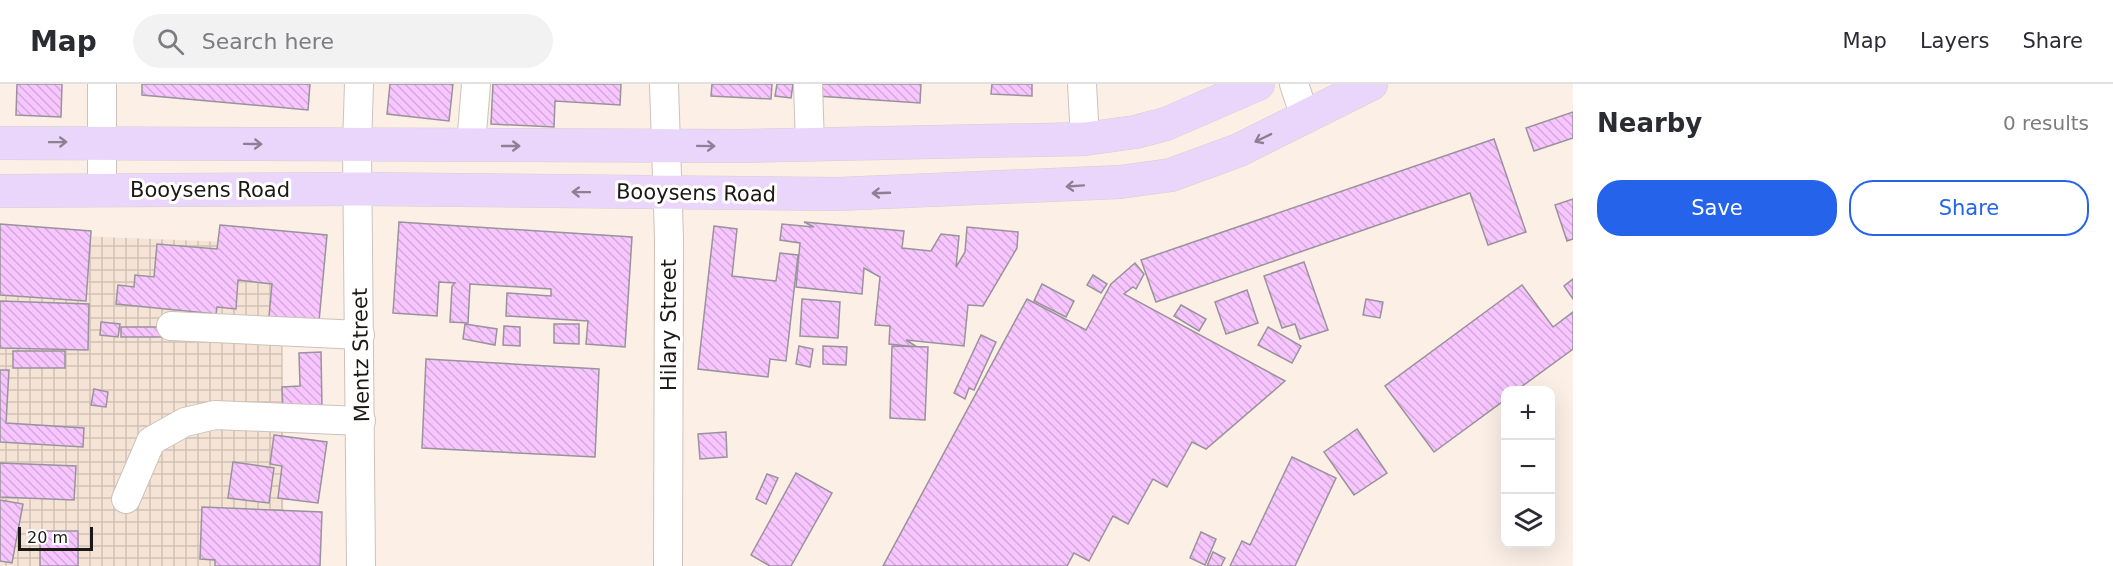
<!DOCTYPE html>
<html lang="en">
<head>
<meta charset="utf-8">
<style>
	:root { --surface:#fff; --page:#f2f2f3; --text:#2b2b33; --muted:#7c7c81; --line:#e1e1e2; --accent:#2563eb }
	body { margin:0; font-family:"DejaVu Sans",sans-serif; background:var(--page); color:var(--text) }
	.controls { position:absolute; right:18px; bottom:18px; display:grid; overflow:hidden; border-radius:12px; box-shadow:0 6px 24px #0002 }
	.controls button { width:54px; height:54px; display:grid; place-items:center; padding:0; border:0; border-bottom:2px solid var(--line); background:var(--surface); color:var(--text); font:30px sans-serif }
	.scale { position:absolute; left:18px; bottom:15px; width:75px; box-sizing:border-box; padding-left:6px; border:3px solid #1c1815; border-top:0; font-size:16px; line-height:21px; white-space:nowrap; color:#1c1815; -webkit-text-stroke:4px #fff; paint-order:stroke }
	.list { margin:0; padding:0; list-style:none }
	h2 { display:flex; justify-content:space-between; align-items:center; height:78px; margin:0; padding:0 24px; font-size:26px }
	h2 small { font-size:20px; font-weight:400; color:var(--muted) }
	.actions { display:flex; gap:12px; padding:18px 24px }
	.actions a { flex:1; padding:14px 0; border:2px solid var(--accent); border-radius:24px; text-align:center; font-size:21px; color:var(--accent) }
	.actions .main { background:var(--accent); color:#fff }
	.icon { flex:none; width:33px; height:33px; fill:none; stroke:currentColor; stroke-width:2; stroke-linecap:round; stroke-linejoin:round }
	.map { position:relative; flex:none; width:1573px; height:482px; overflow:hidden }
	header { display:flex; align-items:center; gap:36px; box-sizing:border-box; height:84px; padding:0 30px; background:var(--surface); border-bottom:2px solid var(--line) }
	header strong { font-size:28px }
	nav { display:flex; gap:33px; margin-inline-start:auto; font-size:21px }
	.search { width:420px; height:54px; background:var(--page); display:flex; align-items:center; gap:15px; box-sizing:border-box; padding:0 21px; border-radius:33px; color:var(--muted); font-size:22px }
	main { display:flex }
	aside { flex:1; background:var(--surface) }
	.map>svg:first-child { display:block }
	.industrial { fill:url(#industrial-grid) }
	.building { fill:url(#building-back-hatch); stroke:#9a929c; stroke-width:1.5 }
	.lines { fill:none; stroke-linecap:round; stroke-linejoin:round }
	.minor-casing { stroke:#cdc2b9; stroke-width:30 }
	.major-casing { stroke:#d2d1d0; stroke-width:34 }
	.minor { stroke:#fff; stroke-width:28 }
	.major { stroke:#ebd6fb; stroke-width:33 }
	.oneway { stroke:#8e8094 }
	.labels { text-anchor:middle; dominant-baseline:central; stroke-width:6; stroke-linejoin:round; paint-order:stroke }
	.street-label { font-size:21px; fill:#1c1815; stroke:#fff }
</style>
</head>
<body>
<header>
<strong>Map</strong>
<div class="search"><svg class="icon" aria-label="search" viewBox="0 0 24 24"><circle cx="10" cy="10" r="6"/><path d="M15 15l6 6"/></svg>Search here</div>
<nav><a>Map</a><a>Layers</a><a>Share</a></nav>
</header>
<main>
<div class="map">
<svg width="1573" height="482" viewBox="0 0 1573 482">
	<defs>
		<pattern id="industrial-grid" width="8" height="8" patternUnits="userSpaceOnUse" patternTransform="scale(1.5)"><rect width="8" height="8" fill="#f5e3d5"/><path d="M0 4h8M4 0v8" fill="none" stroke="#d1c2b6"/></pattern>
		<pattern id="building-back-hatch" width="6" height="6" patternUnits="userSpaceOnUse" patternTransform="scale(1.5)"><rect width="6" height="6" fill="#f7c6ff"/><path d="M-1 5l2 2M0 0l6 6M5-1l2 2" fill="none" stroke="#d3a9da"/></pattern>
	</defs>
	<rect width="100%" height="100%" fill="#fbefe6"/>
	<path class="industrial" d="M0 149 282 160 284 482H0Z"/>
	<g class="building">
		<path d="M17 0H62L61 33 16 31Z"/>
		<path d="M142 0H310L308 26 142 11Z"/>
		<path d="M390 0H453L449 37 387 30Z"/>
		<path d="M493 0H621L620 21 555 17 554 43 491 40Z"/>
		<path d="M712 0H772L771 15 711 12Z"/>
		<path d="M777 0H793L791 14 775 12Z"/>
		<path d="M818 0H921L920 19 817 12Z"/>
		<path d="M992 0H1032V12L991 10Z"/>
		<path d="M1573 28V54L1534 67 1526 44Z"/>
		<path d="M1494 55 1526 148 1488 161 1470 109 1156 218 1141 176Z"/>
		<path d="M1573 115V155L1567 157 1555 121Z"/>
		<path d="M399 138 632 153 625 263 586 260 588 237 506 232 507 209 551 212V205L470 200 468 239 450 238 452 202 455 199 439 198 437 232 393 229Z"/>
		<path d="M804 138 904 147 902 164 931 167 941 150 959 152 956 183 965 168 967 143 1018 148 1017 164 983 222 968 221 964 262 906 256 917 263 889 260 890 242 875 241 880 193 864 184 862 210 796 203 800 159 780 156 782 140 814 143Z"/>
		<path d="M0 140 91 147 86 217 0 211Z"/>
		<path d="M220 141 327 151 318 248 268 243 272 200 238 196 236 225 217 223 216 230 116 220 118 201 134 203 135 191 154 193 157 160 217 165Z"/>
		<path d="M714 142 737 145 732 192 776 197 780 169 798 171 786 277 770 275 768 293 698 285Z"/>
		<path d="M1304 178 1328 246 1300 255 1295 240 1282 244 1264 192Z"/>
		<path d="M1135 179 1144 190 1136 205 1133 203 1124 210 1285 297 1206 365 1192 358 1167 403 1153 395 1128 440 1113 432 1089 477 1074 469 1067 482H883L1027 215 1086 246 1111 200Z"/>
		<path d="M1093 191 1107 200 1101 209 1087 201Z"/>
		<path d="M1573 195V215L1564 202Z"/>
		<path d="M1042 200 1074 217 1066 233 1034 217Z"/>
		<path d="M1522 201 1553 243 1573 228V265L1517 306H1506V315L1434 368 1385 302Z"/>
		<path d="M1247 206 1258 239 1226 250 1215 218Z"/>
		<path d="M802 215 840 218 838 254 800 252Z"/>
		<path d="M1366 215 1383 218 1380 234 1363 231Z"/>
		<path d="M0 217 89 220 88 266 0 264Z"/>
		<path d="M1181 221 1206 235 1199 247 1174 232Z"/>
		<path d="M101 238 120 240 118 253 100 251Z"/>
		<path d="M465 240 497 245 495 261 463 255Z"/>
		<path d="M554 240H579V260L554 259Z"/>
		<path d="M504 242 520 243V262L503 261Z"/>
		<path d="M121 243H162L161 253H121Z"/>
		<path d="M1268 243 1301 262 1292 279 1258 261Z"/>
		<path d="M981 251 996 258 974 306 969 304 965 315 954 309Z"/>
		<path d="M799 262 813 265 810 283 796 280Z"/>
		<path d="M823 262 847 263 846 281 823 280Z"/>
		<path d="M892 262 928 263 925 336 890 334Z"/>
		<rect x="13" y="267" width="52" height="17"/>
		<path d="M321 268 322 325 283 327 282 303 300 302 299 269Z"/>
		<path d="M426 275 599 285 595 373 422 364Z"/>
		<path d="M0 286H9L6 339 84 344 83 363 0 358Z"/>
		<path d="M94 305 108 308 106 323 91 321Z"/>
		<path d="M1357 345 1387 389 1354 411 1324 368Z"/>
		<path d="M726 348 727 373 700 375 698 350Z"/>
		<path d="M274 351 327 358 318 419 278 414 282 382 270 380Z"/>
		<path d="M1292 373 1336 394 1295 482H1230L1242 457 1250 461Z"/>
		<path d="M233 378 274 384 269 419 228 414Z"/>
		<path d="M0 379 76 382 74 416 0 413Z"/>
		<path d="M796 389 832 409 791 482H770L751 471Z"/>
		<path d="M767 390 778 394 766 420 756 415Z"/>
		<path d="M0 416 23 420 12 479 0 477Z"/>
		<path d="M202 423 322 428 320 482H215V476L200 475Z"/>
		<rect x="40" y="447" width="38" height="35"/>
		<path d="M1201 448 1216 455 1205 481 1190 474Z"/>
		<path d="M1213 468 1225 474 1221 482H1207Z"/>
	</g>
	<g class="lines">
		<g class="minor-casing">
			<g id="minor">
				<path d="M359 0 357 61 361 482"/>
				<path d="M664 0 669 155 668 482"/>
				<path d="M808 0 810 61"/>
				<path d="M1082 0 1085 55"/>
				<path d="M1294 0 1305 33"/>
				<path d="M471 61 476 0"/>
				<path d="M102 107V0"/>
				<path d="M171 242 360 251"/>
				<path d="M126 415 151 357 185 338 215 331 361 337"/>
			</g>
		</g>
		<g class="major-casing">
			<g id="major">
				<path d="M0 59 741 62 1085 55 1135 48 1166 40 1258 0"/>
				<path d="M0 107 359 105 838 110 1120 98 1171 91 1239 66 1371 0"/>
			</g>
		</g>
		<use href="#minor" class="minor"/>
		<use href="#major" class="major"/>
	</g>
	<defs><path id="oneway-shaft" d="M-6 0H5M1.5-3L5.5 0L1.5 3" fill="none" stroke-width="1.6" stroke-linecap="round" stroke-linejoin="round" transform="scale(1.5)"/></defs>
	<g class="oneway">
		<use href="#oneway-shaft" transform="translate(1263 54) rotate(154)"/>
		<use href="#oneway-shaft" transform="translate(58 58) rotate(-1)"/>
		<use href="#oneway-shaft" transform="translate(253 60) rotate(1)"/>
		<use href="#oneway-shaft" transform="translate(511 62)"/>
		<use href="#oneway-shaft" transform="translate(706 62) rotate(1)"/>
		<use href="#oneway-shaft" transform="translate(1075 102) rotate(176)"/>
		<use href="#oneway-shaft" transform="translate(581 108) rotate(-179)"/>
		<use href="#oneway-shaft" transform="translate(881 109) rotate(178)"/>
	</g>
	<g class="labels">
		<g class="street-label">
			<text x="210" y="106">Booysens Road</text>
			<text transform="translate(696 109) rotate(1)">Booysens Road</text>
			<text transform="translate(669 241) rotate(-90)">Hilary Street</text>
			<text transform="translate(361 271) rotate(-91)">Mentz Street</text>
		</g>
	</g>
</svg>
<div class="controls">
<button>+</button>
<button>−</button>
<button><svg class="icon" aria-label="layers" viewBox="0 0 24 24"><path d="M12 4l9 5-9 5-9-5zM3 14l9 5 9-5"/></svg></button>
</div>
<div class="scale">20 m</div>
</div>
<aside>
<h2>Nearby<small>0 results</small></h2>
<ul class="list">
</ul>
<div class="actions"><a class="main">Save</a><a>Share</a></div>
</aside>
</main>
</body>
</html>
